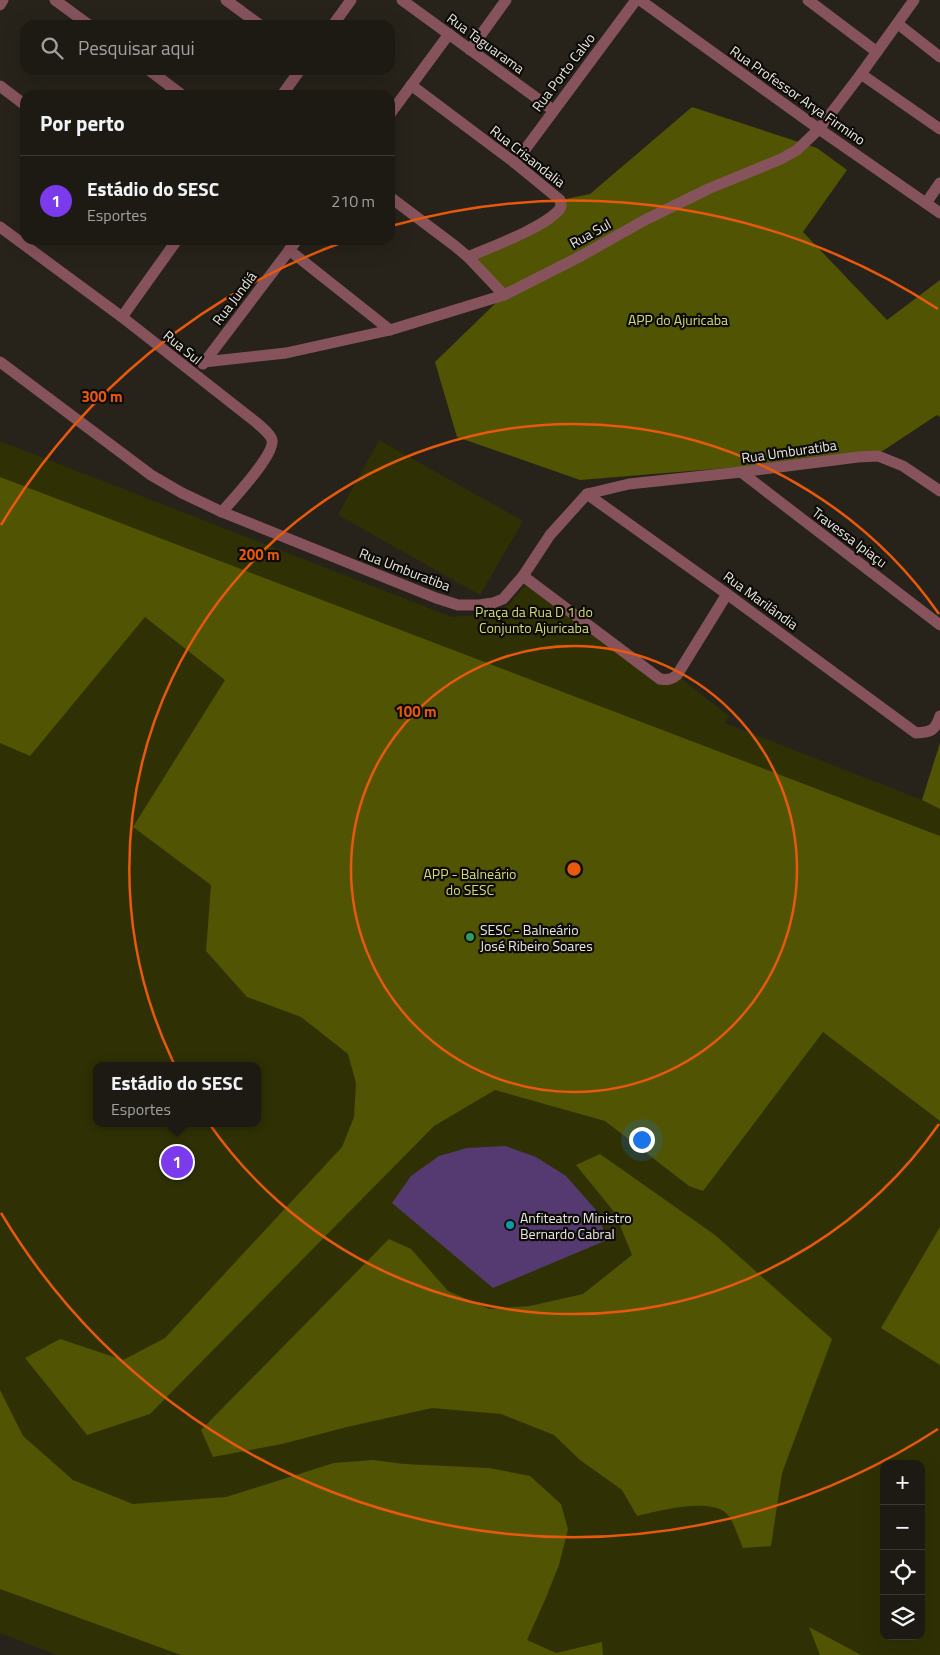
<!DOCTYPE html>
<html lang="pt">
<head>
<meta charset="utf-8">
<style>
	:root { --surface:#1d1a14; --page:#25231d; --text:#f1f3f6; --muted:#a0a1a0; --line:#3b3834; --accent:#7c3aed }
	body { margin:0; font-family:"Titillium Web",sans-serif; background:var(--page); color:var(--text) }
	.controls { position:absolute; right:15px; bottom:15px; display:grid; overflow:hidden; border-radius:10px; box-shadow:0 5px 20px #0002 }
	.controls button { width:45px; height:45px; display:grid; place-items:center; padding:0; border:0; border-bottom:1px solid var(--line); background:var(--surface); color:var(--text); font:25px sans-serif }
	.you { position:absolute; left:641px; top:1139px; width:18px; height:18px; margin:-12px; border:4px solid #fff; border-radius:50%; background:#1a73e8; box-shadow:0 0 0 8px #1a73e833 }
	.badge { display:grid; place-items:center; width:32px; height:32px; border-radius:50%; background:var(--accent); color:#fff; font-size:16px; font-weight:700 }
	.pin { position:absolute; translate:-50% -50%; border:2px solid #fff; box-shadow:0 1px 5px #0006 }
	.popup { position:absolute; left:93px; top:1062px; width:168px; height:65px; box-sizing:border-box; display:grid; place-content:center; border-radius:10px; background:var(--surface); filter:drop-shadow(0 1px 4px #0005); font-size:16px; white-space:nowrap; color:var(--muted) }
	.popup b { font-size:19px; color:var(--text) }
	.popup::after { content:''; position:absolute; left:50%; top:100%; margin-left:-10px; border:10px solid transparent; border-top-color:var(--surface) }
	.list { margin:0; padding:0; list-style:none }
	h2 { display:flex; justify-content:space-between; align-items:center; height:65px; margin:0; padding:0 20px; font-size:21px }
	h2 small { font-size:16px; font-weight:400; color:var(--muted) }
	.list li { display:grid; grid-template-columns:32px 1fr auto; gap:15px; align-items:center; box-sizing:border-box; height:90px; padding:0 20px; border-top:1px solid var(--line) }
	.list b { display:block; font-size:19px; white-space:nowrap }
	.list p { margin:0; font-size:16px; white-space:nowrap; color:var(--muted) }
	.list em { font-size:16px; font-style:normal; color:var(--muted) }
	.icon { flex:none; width:28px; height:28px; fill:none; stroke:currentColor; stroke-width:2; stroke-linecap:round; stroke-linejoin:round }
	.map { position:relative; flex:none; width:940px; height:1655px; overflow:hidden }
	.search { position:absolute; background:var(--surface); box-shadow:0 5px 20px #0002; left:20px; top:20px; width:375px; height:55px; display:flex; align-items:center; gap:12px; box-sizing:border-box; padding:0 18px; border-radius:15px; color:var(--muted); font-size:19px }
	.panel { position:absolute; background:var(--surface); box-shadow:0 5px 20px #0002; left:20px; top:90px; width:375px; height:155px; border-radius:15px }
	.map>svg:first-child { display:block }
	.green { fill:#2f3104; fill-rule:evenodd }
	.forest { fill:#515402 }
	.building { fill:#553a72 }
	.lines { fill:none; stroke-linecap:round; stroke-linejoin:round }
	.minor { stroke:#86535d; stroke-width:11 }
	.ring { fill:none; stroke:#e8590c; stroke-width:2.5 }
	.leisure-dot { fill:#2e9e5b; stroke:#0e0c09; stroke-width:2 }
	.culture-dot { fill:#0f9aa8; stroke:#0e0c09; stroke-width:2 }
	.labels { text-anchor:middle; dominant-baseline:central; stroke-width:4.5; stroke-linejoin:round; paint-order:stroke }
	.street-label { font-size:14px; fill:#eae7e1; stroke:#0e0c09 }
	.park-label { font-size:14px; fill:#d3db77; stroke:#0e0c09 }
	.poi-label { font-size:14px; fill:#eae7e1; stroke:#0e0c09; text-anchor:start }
	.centre { fill:#e8590c; stroke:#0e0c09; stroke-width:2.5 }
	.ring-label { font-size:15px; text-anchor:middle; font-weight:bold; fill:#e8590c; stroke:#0e0c09; stroke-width:4.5; stroke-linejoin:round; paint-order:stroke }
</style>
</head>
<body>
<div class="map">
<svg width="940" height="1655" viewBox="0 0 940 1655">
	<rect width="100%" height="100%" fill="#27231a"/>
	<g class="green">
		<path d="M379 440 523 521 480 595 338 515Z"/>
		<path d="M0 441 452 617 485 614 508 606 529 580 660 679 677 675 729 716 725 723 922 800 940 809V1655H57L0 1633ZM97 1066H257V1123H97ZM884 1464H921V1636H884Z"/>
	</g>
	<g class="forest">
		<path d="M692 107 817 148 847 170 803 232 887 320 940 280V417L937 415 875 456 580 480 457 437 435 362 504 295 468 257 540 224 560 200 590 194Z"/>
		<path d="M0 477 940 836V1121L823 1032 703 1191 689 1186 605 1121 495 1090 434 1126 150 1414 87 1435 25 1358 60 1339 123 1360 165 1338 342 1147 354 1117 356 1083 348 1054 301 1017 247 997 206 951 211 885 133 827 225 680 145 617 30 756 0 743Z"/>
		<path d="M940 743V809L922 800Z"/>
		<path d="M600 1154 715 1235 832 1339 782 1473 771 1546 743 1548C739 1539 734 1523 728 1515 713 1496 657 1511 637 1516L622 1490 580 1460 554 1435 501 1414 432 1408 347 1427 282 1444 213 1457 201 1430 389 1239 411 1249 448 1291 489 1309 530 1306 583 1294 632 1255 615 1213 576 1165Z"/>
		<path d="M940 1227V1365L881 1328Z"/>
		<path d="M0 1390 23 1436 73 1480 133 1504 226 1497 334 1463 373 1460 404 1464 489 1468 530 1476 561 1504 568 1529 559 1565 545 1600 527 1640 556 1653 602 1642 603 1655H181L0 1589Z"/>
		<path d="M809 1627 861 1655H820Z"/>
	</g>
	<path class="building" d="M505 1146 536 1157 566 1176 596 1210 607 1240 493 1288 392 1203 411 1176 439 1156 467 1148Z"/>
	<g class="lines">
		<g class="minor">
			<path d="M55 0 89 25"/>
			<path d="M226 0 260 25"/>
			<path d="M402 0 553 110"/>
			<path d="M640 0 819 129 940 213"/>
			<path d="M808 0 877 52"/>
			<path d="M0 5 3 0"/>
			<path d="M898 24 940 57"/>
			<path d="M333 25 351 0"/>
			<path d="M470 50 506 0"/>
			<path d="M149 70 182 95"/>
			<path d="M861 74 940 129"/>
			<path d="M411 85 515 163 560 200C561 204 562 207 559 210 543 228 491 247 468 257"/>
			<path d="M0 86 25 105"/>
			<path d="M282 95 300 70"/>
			<path d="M390 114 449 34"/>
			<path d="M515 163 636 0"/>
			<path d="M390 197 455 246 468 257 504 295"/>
			<path d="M926 203 940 183"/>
			<path d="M0 227 122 317 257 423C262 428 270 433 272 440 275 455 232 500 222 512"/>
			<path d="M289 250 390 330"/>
			<path d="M122 317 177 240"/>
			<path d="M0 362 151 475 182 493 222 512 436 598 458 605H479L493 603 503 599 523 576 550 535 587 494 629 484 741 472 858 457 878 456 903 466 940 491"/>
			<path d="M204 362 286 353 390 330 504 295 581 256 643 221 708 189 781 159 797 150 819 129 861 74 914 0"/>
			<path d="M203 364 297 240"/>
			<path d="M741 472 940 625"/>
			<path d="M587 494 727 594 916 733C931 732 935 731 940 716"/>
			<path d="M523 576 660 679C667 680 671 680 677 675L727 594"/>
		</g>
	</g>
	<g class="ring">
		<circle cx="574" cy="869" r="223"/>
		<path d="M939 1124A445 445 0 1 1 939 614"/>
		<path d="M938 1429A668 668 0 0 1 1 1213M1 525A668 668 0 0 1 346 241M395 225A668 668 0 0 1 938 309"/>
	</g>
	<circle class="leisure-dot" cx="470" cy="937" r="5"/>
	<circle class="culture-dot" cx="510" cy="1225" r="5"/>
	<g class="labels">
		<g class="street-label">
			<text transform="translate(486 43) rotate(36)">Rua Taguarama</text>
			<text transform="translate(563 72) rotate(-53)">Rua Porto Calvo</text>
			<text transform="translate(798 95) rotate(35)">Rua Professor Arya Firmino</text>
			<text transform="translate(528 156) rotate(38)">Rua Crisandalia</text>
			<text transform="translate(590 233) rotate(-29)">Rua Sul</text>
			<text transform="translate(234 298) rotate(-53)">Rua Jundiá</text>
			<text transform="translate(183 347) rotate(39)">Rua Sul</text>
			<text transform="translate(789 451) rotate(-8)">Rua Umburatiba</text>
			<text transform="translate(850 537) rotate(37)">Travessa Ipiaçu</text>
			<text transform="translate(405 569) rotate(21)">Rua Umburatiba</text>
			<text transform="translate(761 600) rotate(36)">Rua Marilândia</text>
		</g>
		<g class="park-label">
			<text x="678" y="319">APP do Ajuricaba</text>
			<text x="534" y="611">Praça da Rua D 1 do<tspan x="534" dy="16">Conjunto Ajuricaba</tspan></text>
			<text x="470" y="873">APP - Balneário<tspan x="470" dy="16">do SESC</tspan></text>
		</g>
		<g class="poi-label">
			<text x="480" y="929">SESC - Balneário<tspan x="480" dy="16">José Ribeiro Soares</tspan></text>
			<text x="520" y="1217">Anfiteatro Ministro<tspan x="520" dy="16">Bernardo Cabral</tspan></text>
		</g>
	</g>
	<circle cx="574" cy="869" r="8" class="centre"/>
	<g class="ring-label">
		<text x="102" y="402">300 m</text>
		<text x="259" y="560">200 m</text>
		<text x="416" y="717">100 m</text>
	</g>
</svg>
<div class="controls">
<button>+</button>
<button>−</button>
<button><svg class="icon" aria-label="locate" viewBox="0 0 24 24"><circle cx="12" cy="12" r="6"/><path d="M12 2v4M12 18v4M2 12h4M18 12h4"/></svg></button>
<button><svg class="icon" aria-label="layers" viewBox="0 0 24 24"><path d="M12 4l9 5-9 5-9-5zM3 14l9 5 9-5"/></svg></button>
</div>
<div class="you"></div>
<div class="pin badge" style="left:177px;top:1162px">1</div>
<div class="popup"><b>Estádio do SESC</b>Esportes</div>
<div class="search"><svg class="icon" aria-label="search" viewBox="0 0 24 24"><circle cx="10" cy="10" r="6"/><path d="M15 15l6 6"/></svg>Pesquisar aqui</div>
<section class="panel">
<h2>Por perto<small></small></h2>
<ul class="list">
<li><span class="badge">1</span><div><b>Estádio do SESC</b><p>Esportes</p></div><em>210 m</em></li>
</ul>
</section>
</div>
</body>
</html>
